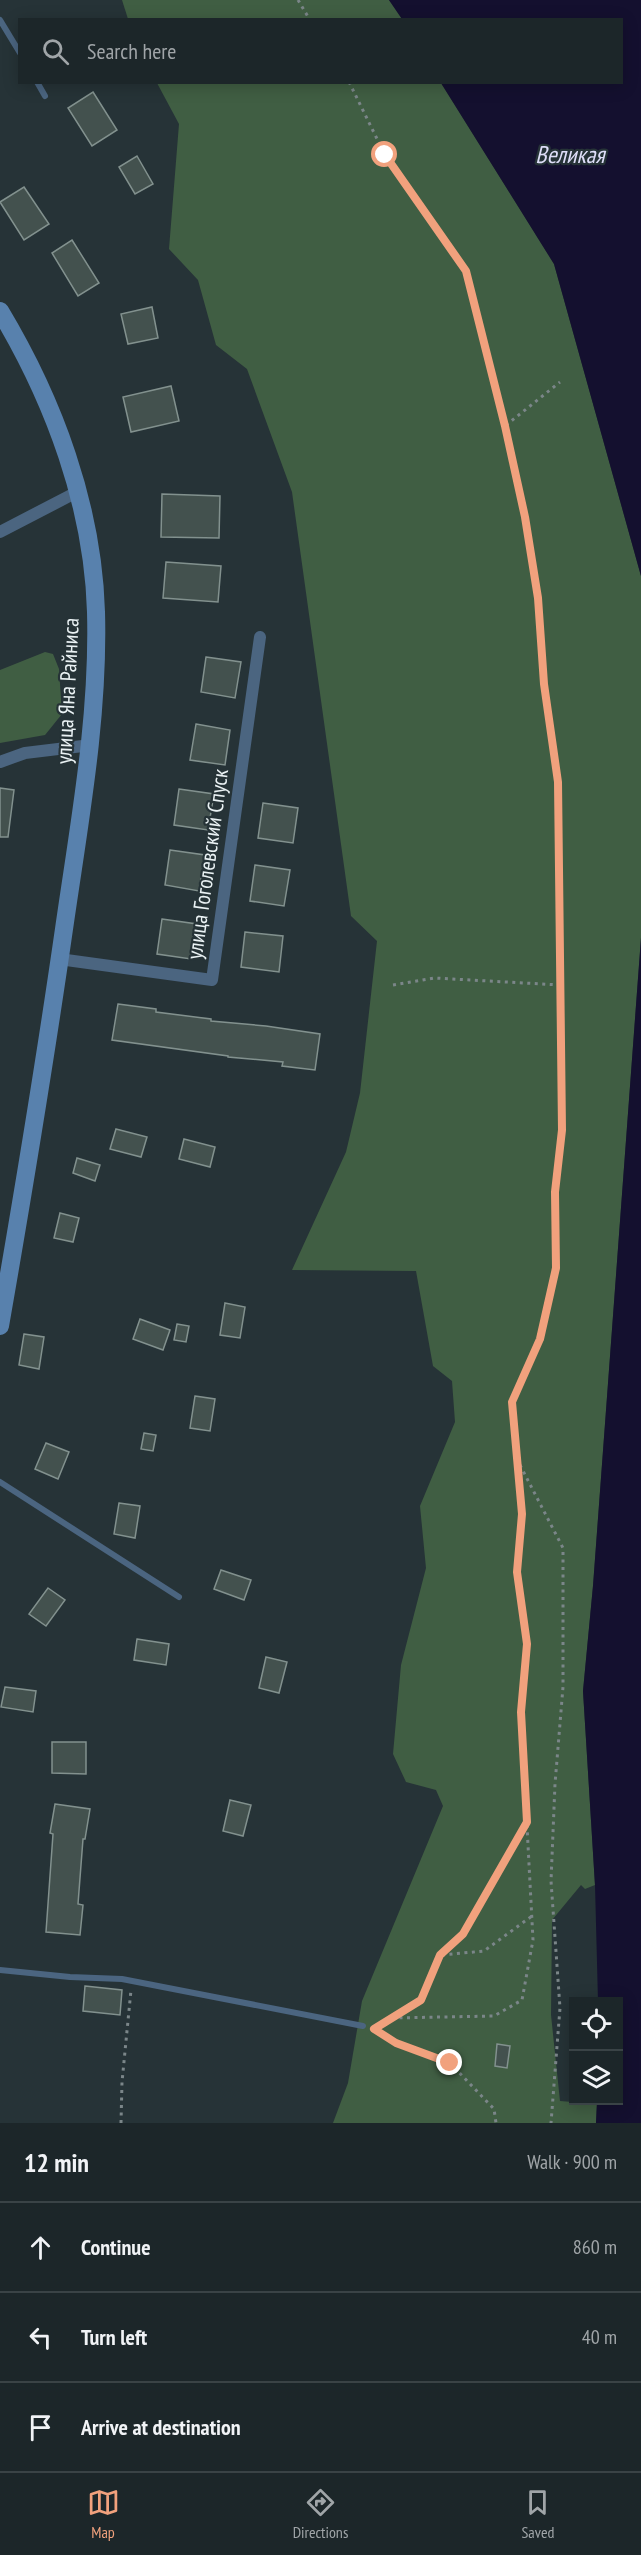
<!DOCTYPE html>
<html lang="en">
<head>
<meta charset="utf-8">
<style>
	:root { --surface:#1c2629; --page:#252e31; --text:#f1f3f6; --muted:#a0a5a8; --line:#3a4346; --accent:#f1a17d }
	body { margin:0; font-family:"PT Sans Narrow",sans-serif; background:var(--page); color:var(--text) }
	.controls { position:absolute; right:18px; bottom:18px; display:grid; overflow:hidden; border-radius:0px; box-shadow:0 3px 15px #0003 }
	.controls button { width:54px; height:54px; display:grid; place-items:center; padding:0; border:0; border-bottom:2px solid var(--line); background:var(--surface); color:var(--text); font:30px sans-serif }
	.stop { position:absolute; width:18px; height:18px; margin:-14px; border:4px solid #f1a17d; border-radius:50%; background:#fff }
	.stop.end { background:#f1a17d; border-color:#fff; box-shadow:0 2px 6px #0008 }
	.list { margin:0; padding:0; list-style:none }
	h2 { display:flex; justify-content:space-between; align-items:center; height:78px; margin:0; padding:0 24px; font-size:26px }
	h2 small { font-size:20px; font-weight:400; color:var(--muted) }
	.list li { display:grid; grid-template-columns:39px 1fr auto; gap:18px; align-items:center; box-sizing:border-box; height:90px; padding:0 24px; border-top:2px solid var(--line) }
	.list b { display:block; font-size:22px; white-space:nowrap }
	.list em { font-size:20px; font-style:normal; color:var(--muted) }
	.icon { flex:none; width:33px; height:33px; fill:none; stroke:currentColor; stroke-width:2; stroke-linecap:round; stroke-linejoin:round }
	.map { position:relative; flex:none; width:641px; height:2123px; overflow:hidden }
	.search { position:absolute; background:var(--surface); box-shadow:0 3px 15px #0003; left:18px; right:18px; top:18px; height:66px; display:flex; align-items:center; gap:15px; box-sizing:border-box; padding:0 21px; border-radius:0px; color:var(--muted); font-size:22px }
	.sheet { height:348px; background:var(--surface) }
	nav { display:flex; justify-content:space-around; align-items:center; box-sizing:border-box; height:84px; border-top:2px solid var(--line); background:var(--surface); font-size:16px; color:var(--muted) }
	nav a { display:grid; justify-items:center; gap:3px }
	nav .on { color:var(--accent) }
	.map>svg:first-child { display:block }
	.green { fill:#405e43 }
	.water { fill:#14102f }
	.building { fill:#43514e; stroke:#82918e; stroke-width:1.5 }
	.lines { fill:none; stroke-linecap:round; stroke-linejoin:round }
	.path { stroke:#7b8689; stroke-width:3; stroke-dasharray:3 4.5; stroke-linecap:butt }
	.lane { stroke:#4b6580; stroke-width:6 }
	.street { stroke:#4b6580; stroke-width:12 }
	.secondary { stroke:#5881ad; stroke-width:18 }
	.route { stroke:#f1a17d; stroke-width:8 }
	.labels { text-anchor:middle; dominant-baseline:central; stroke-width:4.5; stroke-linejoin:round; paint-order:stroke }
	.street-label { font-size:22px; fill:#eaf2f4; stroke:#263337 }
	.water-label { font-size:24px; font-style:italic; fill:#dedef8; stroke:#263337 }
</style>
</head>
<body>
<div class="map">
<svg width="641" height="2123" viewBox="0 0 641 2123">
	<rect width="100%" height="100%" fill="#263337"/>
	<g class="green">
		<path d="M122 0H389L402 19H128Z"/>
		<path d="M157 83H441L554 264 641 576V938L593 1586 583 1691 595 1885 585 1889 581 1885 552 1920 551 2015 560 2101 597 2104 596 2123H333L348 2083 362 2001 443 1806 436 1790 406 1782 393 1754 401 1665 426 1568 420 1506 455 1422 452 1381 433 1366 416 1271 292 1270 346 1152 360 1093 377 941 351 916 292 492 247 369 216 345 198 280 169 249 179 124Z"/>
		<path d="M45 652 53 654 59 669 62 714 45 735 0 743V670Z"/>
	</g>
	<g class="water">
		<path d="M389 0H641V576L554 264 441 83 622 82V20L402 19Z"/>
		<path d="M641 938V2123H596L597 2101 618 2100V2002L598 2001 595 1885 583 1691 593 1586Z"/>
	</g>
	<g class="building">
		<path d="M93 92 117 130 92 146 68 108Z"/>
		<path d="M137 156 153 184 135 194 119 167Z"/>
		<path d="M24 187 49 224 24 240 0 202Z"/>
		<path d="M72 240 99 283 78 296 52 253Z"/>
		<path d="M152 307 158 338 128 344 121 314Z"/>
		<path d="M171 386 179 421 131 432 123 397Z"/>
		<path d="M162 494 220 496 219 538 161 537Z"/>
		<path d="M166 562 221 566 218 602 163 598Z"/>
		<path d="M206 657 241 662 235 698 201 692Z"/>
		<path d="M196 724 230 730 225 765 190 760Z"/>
		<path d="M0 788 14 790 8 837H0Z"/>
		<path d="M179 789 214 794 208 830 174 825Z"/>
		<path d="M263 803 298 808 293 843 258 838Z"/>
		<path d="M170 850 205 855 199 891 165 885Z"/>
		<path d="M255 865 290 870 284 906 250 901Z"/>
		<path d="M162 919 197 924 191 959 157 954Z"/>
		<path d="M245 932 283 936 279 972 241 967Z"/>
		<path d="M118 1004 156 1009V1012L211 1019V1021L266 1026 320 1034 315 1070 282 1066 283 1062 228 1057V1056L112 1040Z"/>
		<path d="M116 1129 147 1137 141 1157 110 1149Z"/>
		<path d="M184 1139 215 1147 210 1167 179 1159Z"/>
		<path d="M77 1158 100 1165 95 1181 73 1173Z"/>
		<path d="M60 1213 79 1218 73 1242 54 1238Z"/>
		<path d="M225 1303 245 1307 240 1338 220 1335Z"/>
		<path d="M140 1319 170 1330 163 1350 133 1339Z"/>
		<path d="M177 1324 189 1326 186 1342 174 1340Z"/>
		<path d="M24 1334 44 1337 39 1369 19 1365Z"/>
		<path d="M195 1396 215 1399 210 1431 190 1428Z"/>
		<path d="M144 1433 156 1435 153 1451 141 1449Z"/>
		<path d="M46 1443 69 1452 58 1479 35 1469Z"/>
		<path d="M119 1503 140 1506 135 1538 114 1534Z"/>
		<path d="M221 1570 251 1580 244 1600 214 1589Z"/>
		<path d="M48 1588 65 1600 46 1626 29 1614Z"/>
		<path d="M137 1639 169 1644 166 1665 134 1660Z"/>
		<path d="M266 1657 287 1662 279 1693 259 1688Z"/>
		<path d="M5 1687 36 1691 33 1712 1 1707Z"/>
		<path d="M52 1742H86V1774L52 1773Z"/>
		<path d="M230 1800 251 1805 243 1836 223 1831Z"/>
		<path d="M55 1804 90 1809 85 1839H83L78 1904 83 1905 80 1935 46 1932 53 1834 50 1833Z"/>
		<path d="M85 1986 122 1990 120 2015 83 2011Z"/>
		<path d="M497 2044 510 2046 507 2068 495 2066Z"/>
	</g>
	<g class="lines">
		<g class="path">
			<path d="M298 0 310 20"/>
			<path d="M349 82 385 155 466 271 505 426"/>
			<path d="M393 985 434 978 560 985"/>
			<path d="M520 1465 563 1548V1687L555 1784 551 1881 560 2008 551 2123"/>
			<path d="M442 1955 484 1951 532 1916"/>
			<path d="M392 2018 494 2016 522 2000 533 1940 521 1712 527 1644 517 1573 522 1514 512 1402 540 1339 556 1268 555 1192 562 1130 558 782 544 684 538 598 525 517 505 426 560 382"/>
			<path d="M373 2029 421 2000 440 1955 463 1934 526 1824"/>
			<path d="M374 2029 396 2042 450 2063 494 2109 496 2123"/>
			<path d="M121 2123 122 2082 131 1990"/>
		</g>
		<g class="lane">
			<path d="M0 20 20 53"/>
			<path d="M37 82 45 96"/>
			<path d="M0 1482 179 1597"/>
			<path d="M0 1970 70 1977 122 1979 363 2026"/>
		</g>
		<g class="street">
			<path d="M0 532 77 492"/>
			<path d="M0 762 25 753 91 745"/>
			<path d="M59 959 212 980 260 637"/>
		</g>
		<path class="secondary" d="M0 311C54 401 93 506 96 612 99 718 79 824 64 929 45 1061 23 1194 0 1326"/>
	</g>
	<g class="lines">
		<path class="route" d="M385 155 466 271 505 426 525 517 538 598 544 684 558 782 562 1130 555 1192 556 1268 540 1339 512 1402 522 1514 517 1572 527 1644 521 1712 527 1822 463 1934 440 1955 421 2000 374 2029 396 2043 450 2063"/>
	</g>
	<g class="labels">
		<g class="street-label">
			<text transform="translate(67 691) rotate(-87)">улица Яна Райниса</text>
			<text transform="translate(207 864) rotate(-82)">улица Гоголевский Спуск</text>
		</g>
		<g class="water-label">
			<text x="570" y="154">Великая</text>
		</g>
	</g>
</svg>
<div class="controls">
<button><svg class="icon" aria-label="locate" viewBox="0 0 24 24"><circle cx="12" cy="12" r="6"/><path d="M12 2v4M12 18v4M2 12h4M18 12h4"/></svg></button>
<button><svg class="icon" aria-label="layers" viewBox="0 0 24 24"><path d="M12 4l9 5-9 5-9-5zM3 14l9 5 9-5"/></svg></button>
</div>
<div class="stop" style="left:385px;top:155px"></div>
<div class="stop end" style="left:450px;top:2063px"></div>
<div class="search"><svg class="icon" aria-label="search" viewBox="0 0 24 24"><circle cx="10" cy="10" r="6"/><path d="M15 15l6 6"/></svg>Search here</div>
</div>
<section class="sheet">
<h2>12 min<small>Walk · 900 m</small></h2>
<ul class="list">
<li><svg class="icon" aria-label="ahead" viewBox="0 0 24 24"><path d="M12 20V5M6 11l6-6 6 6"/></svg><div><b>Continue</b></div><em>860 m</em></li>
<li><svg class="icon" aria-label="left" viewBox="0 0 24 24"><path d="M17 20v-9H6M10 6l-5 5 5 5"/></svg><div><b>Turn left</b></div><em>40 m</em></li>
<li><svg class="icon" aria-label="arrive" viewBox="0 0 24 24"><path d="M6 21V4h12l-3 4 3 4H6"/></svg><div><b>Arrive at destination</b></div></li>
</ul>
</section>
<nav>
<a class="on"><svg class="icon" aria-label="map" viewBox="0 0 24 24"><path d="M3 6l6-2 6 2 6-2v14l-6 2-6-2-6 2zM9 4v14M15 6v14"/></svg>Map</a>
<a><svg class="icon" aria-label="directions" viewBox="0 0 24 24"><path d="M12 3l9 9-9 9-9-9zM9 14v-3h6M13 9l2 2-2 2"/></svg>Directions</a>
<a><svg class="icon" aria-label="saved" viewBox="0 0 24 24"><path d="M7 4h10v16l-5-4-5 4z"/></svg>Saved</a>
</nav>
</body>
</html>
